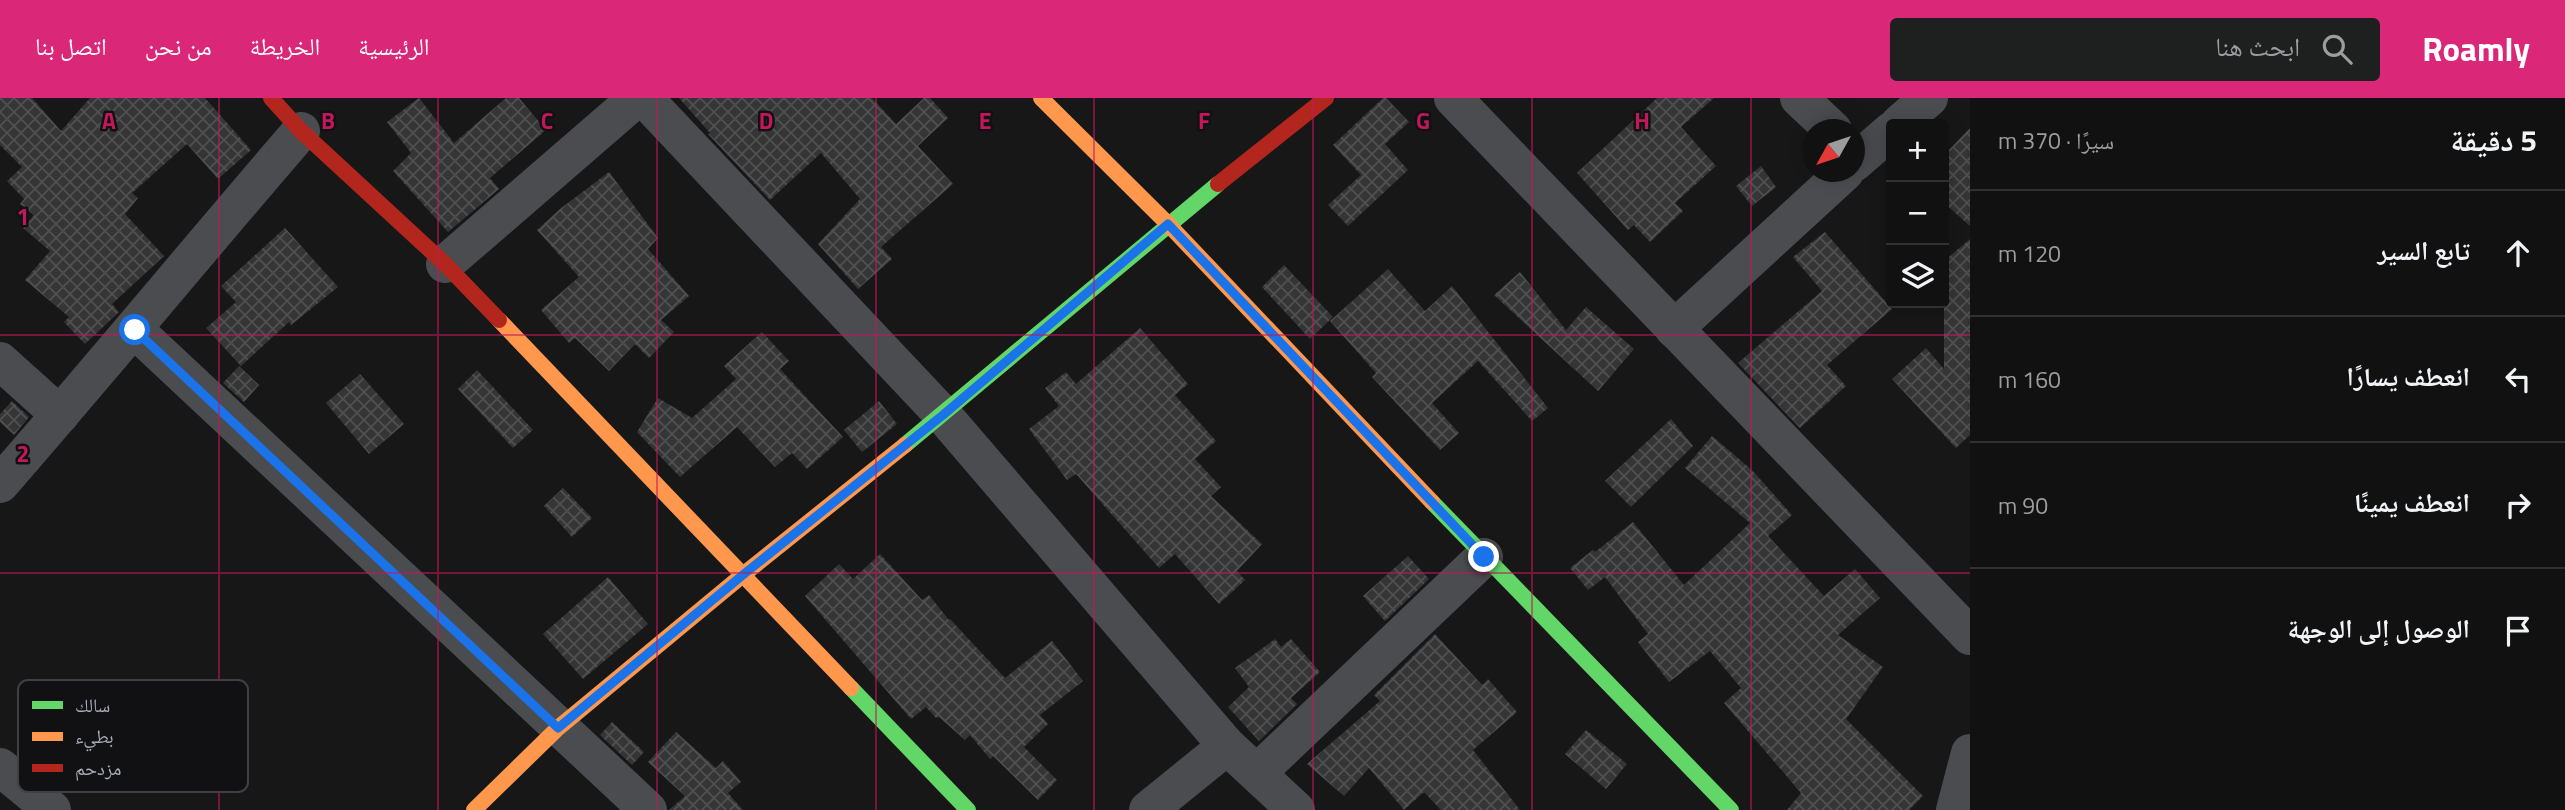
<!DOCTYPE html>
<html lang="ar">
<head>
<meta charset="utf-8">
<style>
	:root { --surface:#111; --page:#1e1f1f; --text:#f1f3f6; --muted:#9c9d9f; --line:#303131; --accent:#db2777 }
	body { margin:0; font-family:"Titillium Web","Noto Naskh Arabic",sans-serif; background:var(--page); color:var(--text); direction:rtl }
	.controls { position:absolute; right:21px; top:21px; display:grid; overflow:hidden; border-radius:7px; box-shadow:0 4px 18px #0003 }
	.controls button { width:63px; height:63px; display:grid; place-items:center; padding:0; border:0; border-bottom:2px solid var(--line); background:var(--surface); color:var(--text); font:35px sans-serif }
	.compass { position:absolute; left:1802px; top:21px; width:63px; height:63px; border-radius:50%; background:var(--surface); box-shadow:0 4px 18px #0003; rotate:230deg }
	.stop { position:absolute; width:21px; height:21px; margin:-16px; border:5px solid #1a73e8; border-radius:50%; background:#fff }
	.stop.end { background:#1a73e8; border-color:#fff; box-shadow:0 2px 7px #0008 }
	.list { margin:0; padding:0; list-style:none }
	h2 { display:flex; justify-content:space-between; align-items:center; height:91px; margin:0; padding:0 28px; font-size:30px }
	h2 small { font-size:23px; font-weight:400; color:var(--muted) }
	.list li { display:grid; grid-template-columns:46px 1fr auto; gap:21px; align-items:center; box-sizing:border-box; height:126px; padding:0 28px; border-top:2px solid var(--line) }
	.list b { display:block; font-size:26px; white-space:nowrap }
	.list em { font-size:23px; font-style:normal; color:var(--muted) }
	.icon { flex:none; width:38px; height:38px; fill:none; stroke:currentColor; stroke-width:2; stroke-linecap:round; stroke-linejoin:round }
	.map { position:relative; flex:none; width:1970px; height:712px; overflow:hidden; direction:ltr }
	header { display:flex; align-items:center; gap:42px; box-sizing:border-box; height:98px; padding:0 35px; background:var(--accent); color:#fff }
	header strong { font-size:33px }
	nav { display:flex; gap:38px; margin-inline-start:auto; font-size:24px }
	.search { width:490px; height:63px; background:var(--page); display:flex; align-items:center; gap:18px; box-sizing:border-box; padding:0 24px; border-radius:7px; color:var(--muted); font-size:26px }
	main { display:flex }
	aside { flex:1; background:var(--surface) }
	.map>svg:first-child { display:block }
	.building { fill:url(#building-cross-hatch) }
	.lines { fill:none; stroke-linecap:round; stroke-linejoin:round }
	.street { stroke:#4b4c50; stroke-width:38 }
	.fast { stroke:#63d668; stroke-width:16 }
	.slow { stroke:#ff974d; stroke-width:16 }
	.jam { stroke:#b3261e; stroke-width:16 }
	.route { stroke:#1a73e8; stroke-width:9 }
	.grid { fill:none; stroke:#c2185b; stroke-width:2; stroke-opacity:0.55 }
	.key { fill:#111113; stroke:#3e4045; stroke-width:2 }
	.key-label { font-size:19px; fill:#a8adb8 }
	.grid-label { font-size:23px; text-anchor:middle; font-weight:bold; fill:#c2185b; stroke:#111113; stroke-width:5; stroke-linejoin:round; paint-order:stroke }
</style>
</head>
<body>
<header>
<strong>Roamly</strong>
<div class="search"><svg class="icon" aria-label="search" viewBox="0 0 24 24"><circle cx="10" cy="10" r="6"/><path d="M15 15l6 6"/></svg>ابحث هنا</div>
<nav><a>الرئيسية</a><a>الخريطة</a><a>من نحن</a><a>اتصل بنا</a></nav>
</header>
<main>
<aside>
<h2>5 دقيقة<small>سيرًا · 370 m</small></h2>
<ul class="list">
<li><svg class="icon" aria-label="ahead" viewBox="0 0 24 24"><path d="M12 20V5M6 11l6-6 6 6"/></svg><div><b>تابع السير</b></div><em>120 m</em></li>
<li><svg class="icon" aria-label="left" viewBox="0 0 24 24"><path d="M17 20v-9H6M10 6l-5 5 5 5"/></svg><div><b>انعطف يسارًا</b></div><em>160 m</em></li>
<li><svg class="icon" aria-label="right" viewBox="0 0 24 24"><path d="M7 20v-9h11M14 6l5 5-5 5"/></svg><div><b>انعطف يمينًا</b></div><em>90 m</em></li>
<li><svg class="icon" aria-label="arrive" viewBox="0 0 24 24"><path d="M6 21V4h12l-3 4 3 4H6"/></svg><div><b>الوصول إلى الوجهة</b></div></li>
</ul>
</aside>
<div class="map">
<svg width="1970" height="712" viewBox="0 0 1970 712">
	<defs>
		<pattern id="building-cross-hatch" width="8" height="8" patternUnits="userSpaceOnUse" patternTransform="scale(1.75)"><rect width="8" height="8" fill="#353536"/><path d="M0 0l8 8M0 8l8-8" fill="none" stroke="#4f5051"/></pattern>
	</defs>
	<rect width="100%" height="100%" fill="#171717"/>
	<g class="building">
		<path d="M0 0H32L61 33 90 0H205L251 52 218 81 187 46 132 95 138 100 125 116 164 158 112 206 119 214 85 246 64 224 69 219 25 182 50 153 23 130 34 117 20 106 24 101 7 83 22 69 0 47Z"/>
		<path d="M419 0 454 45 506 0H519L546 32 490 80 499 91 448 134 393 73 411 55 387 24Z"/>
		<path d="M679 0H872L896 26 924 0H930L948 20 918 48 953 86 881 149 892 161 858 191 818 146 860 101 821 55 770 102 708 36 710 35Z"/>
		<path d="M1383 0H1386L1409 24 1385 46 1408 72 1348 128 1328 107 1361 77 1333 47Z"/>
		<path d="M1657 0H1714L1681 29 1716 68 1675 105 1683 113 1650 144 1634 127 1628 132 1577 75Z"/>
		<path d="M1970 30V128L1944 105V57Z"/>
		<path d="M1761 68 1776 89 1752 108 1736 88Z"/>
		<path d="M609 74 658 140 648 151 689 198 661 222 674 234 649 260 635 246 609 273 575 240 569 245 541 212 579 179 537 132 560 111Z"/>
		<path d="M285 130 338 189 291 227 289 224 241 268 206 230 236 204 221 188Z"/>
		<path d="M1825 134 1892 211 1827 267 1846 288 1800 330 1738 265 1822 193 1793 159Z"/>
		<path d="M1970 141V337L1956 350 1892 281 1926 250 1944 271V163Z"/>
		<path d="M1284 167 1333 219 1310 241 1262 189Z"/>
		<path d="M1388 171 1425 213 1452 188 1548 310 1532 323 1478 263 1432 305 1459 335 1440 352 1372 279 1376 275 1330 223Z"/>
		<path d="M1520 174 1566 232 1586 209 1634 251 1598 293 1494 197Z"/>
		<path d="M1140 230 1188 286 1175 297 1216 343 1195 361 1221 389 1211 398 1262 446 1237 473 1245 482 1219 506 1175 456 1159 470 1076 376 1067 382 1029 331 1059 308 1045 290 1066 274 1076 286Z"/>
		<path d="M762 234 789 263 780 271 843 339 807 371 792 355 775 369 737 329 680 379 637 334 658 300 692 320 736 281 724 268Z"/>
		<path d="M239 268 259 287 244 304 223 285Z"/>
		<path d="M477 272 533 332 513 350 458 291Z"/>
		<path d="M360 276 404 326 369 356 326 305Z"/>
		<path d="M12 303 29 319 14 337 0 324V316Z"/>
		<path d="M879 303 897 326 862 354 844 332Z"/>
		<path d="M1671 321 1693 348 1631 409 1605 383Z"/>
		<path d="M1712 338 1752 372 1792 417 1768 438 1824 498 1855 471 1880 500 1838 537 1883 569 1846 621 1923 698 1909 712H1787L1801 695 1724 605 1741 590 1710 553 1669 584 1638 544 1648 536 1605 479 1588 492 1570 470 1593 452 1595 454 1633 424 1684 487 1750 425 1685 370Z"/>
		<path d="M563 390 592 420 572 439 544 408Z"/>
		<path d="M880 456 922 502 929 497 949 522 950 521 1005 580 1052 543 1083 583 1040 617 1048 626 1024 649 1057 682 1038 702 993 658 990 661 970 637 965 642 939 619 936 620 926 609 911 621 805 498 839 466 853 481Z"/>
		<path d="M1408 458 1429 481 1385 523 1363 498Z"/>
		<path d="M608 479 648 526 583 581 543 536Z"/>
		<path d="M1435 536 1482 587 1488 581 1517 614 1473 652 1520 712H1441L1424 694 1404 712 1369 670 1344 698 1307 666 1380 603 1374 597Z"/>
		<path d="M1275 541 1281 549 1291 541 1320 574 1291 600 1297 606 1259 643 1228 609 1249 589 1235 570Z"/>
		<path d="M612 624 644 654 632 667 600 637Z"/>
		<path d="M1586 632 1627 666 1606 691 1565 656Z"/>
		<path d="M676 634 716 670 723 663 741 684 728 695 743 712H669L685 698 648 664Z"/>
	</g>
	<g class="lines">
		<g class="street">
			<path d="M644 0 943 317 1227 648 1296 712"/>
			<path d="M1453 0 1970 538"/>
			<path d="M1799 0 1833 32"/>
			<path d="M1899 26 1929 0"/>
			<path d="M1854 65 1891 33"/>
			<path d="M445 166 637 0"/>
			<path d="M1674 231 1845 74"/>
			<path d="M135 232 648 712"/>
			<path d="M0 263 60 317"/>
			<path d="M0 386C102 269 200 150 301 33"/>
			<path d="M0 669 52 712"/>
			<path d="M1257 675 1484 459"/>
			<path d="M1148 712 1227 648"/>
			<path d="M1955 712 1970 655"/>
		</g>
		<g class="fast">
			<path d="M905 347 1218 86"/>
			<path d="M1432 404 1731 712"/>
			<path d="M851 590 968 712"/>
		</g>
		<g class="slow">
			<path d="M1041 0 1168 126 1432 404"/>
			<path d="M499 222 851 590"/>
			<path d="M474 712 558 630 744 476 905 347"/>
		</g>
		<g class="jam">
			<path d="M271 0 301 33 445 166 499 222"/>
			<path d="M1218 86 1326 0"/>
		</g>
	</g>
	<g class="lines">
		<path class="route" d="M135 232 558 630 744 476 943 317 1168 126 1484 459"/>
	</g>
	<path class="grid" d="M219 0V712M438 0V712M657 0V712M876 0V712M1094 0V712M1313 0V712M1532 0V712M1751 0V712M0 237H1970M0 475H1970"/>
	<rect x="18" y="582" width="230" height="112" rx="10" class="key"/>
	<rect x="32" y="603" width="31" height="8" fill="#63d668"/>
	<rect x="32" y="634" width="31" height="9" fill="#ff974d"/>
	<rect x="32" y="666" width="31" height="8" fill="#b3261e"/>
	<g class="key-label">
		<text x="75" y="614">سالك</text>
		<text x="75" y="645">بطيء</text>
		<text x="75" y="677">مزدحم</text>
	</g>
	<g class="grid-label">
		<text x="109" y="31">A</text>
		<text x="328" y="31">B</text>
		<text x="547" y="31">C</text>
		<text x="766" y="31">D</text>
		<text x="985" y="31">E</text>
		<text x="1204" y="31">F</text>
		<text x="1423" y="31">G</text>
		<text x="1642" y="31">H</text>
		<text x="23" y="127">1</text>
		<text x="23" y="364">2</text>
	</g>
</svg>
<div class="controls">
<button>+</button>
<button>−</button>
<button><svg class="icon" aria-label="layers" viewBox="0 0 24 24"><path d="M12 4l9 5-9 5-9-5zM3 14l9 5 9-5"/></svg></button>
</div>
<svg class="compass" viewBox="-18 -18 36 36"><path d="M0-13l5 13h-10z" fill="#e53935"/><path d="M0 13l5-13h-10z" fill="#9c9d9f"/></svg>
<div class="stop" style="left:135px;top:232px"></div>
<div class="stop end" style="left:1484px;top:459px"></div>
</div>
</main>
</body>
</html>
